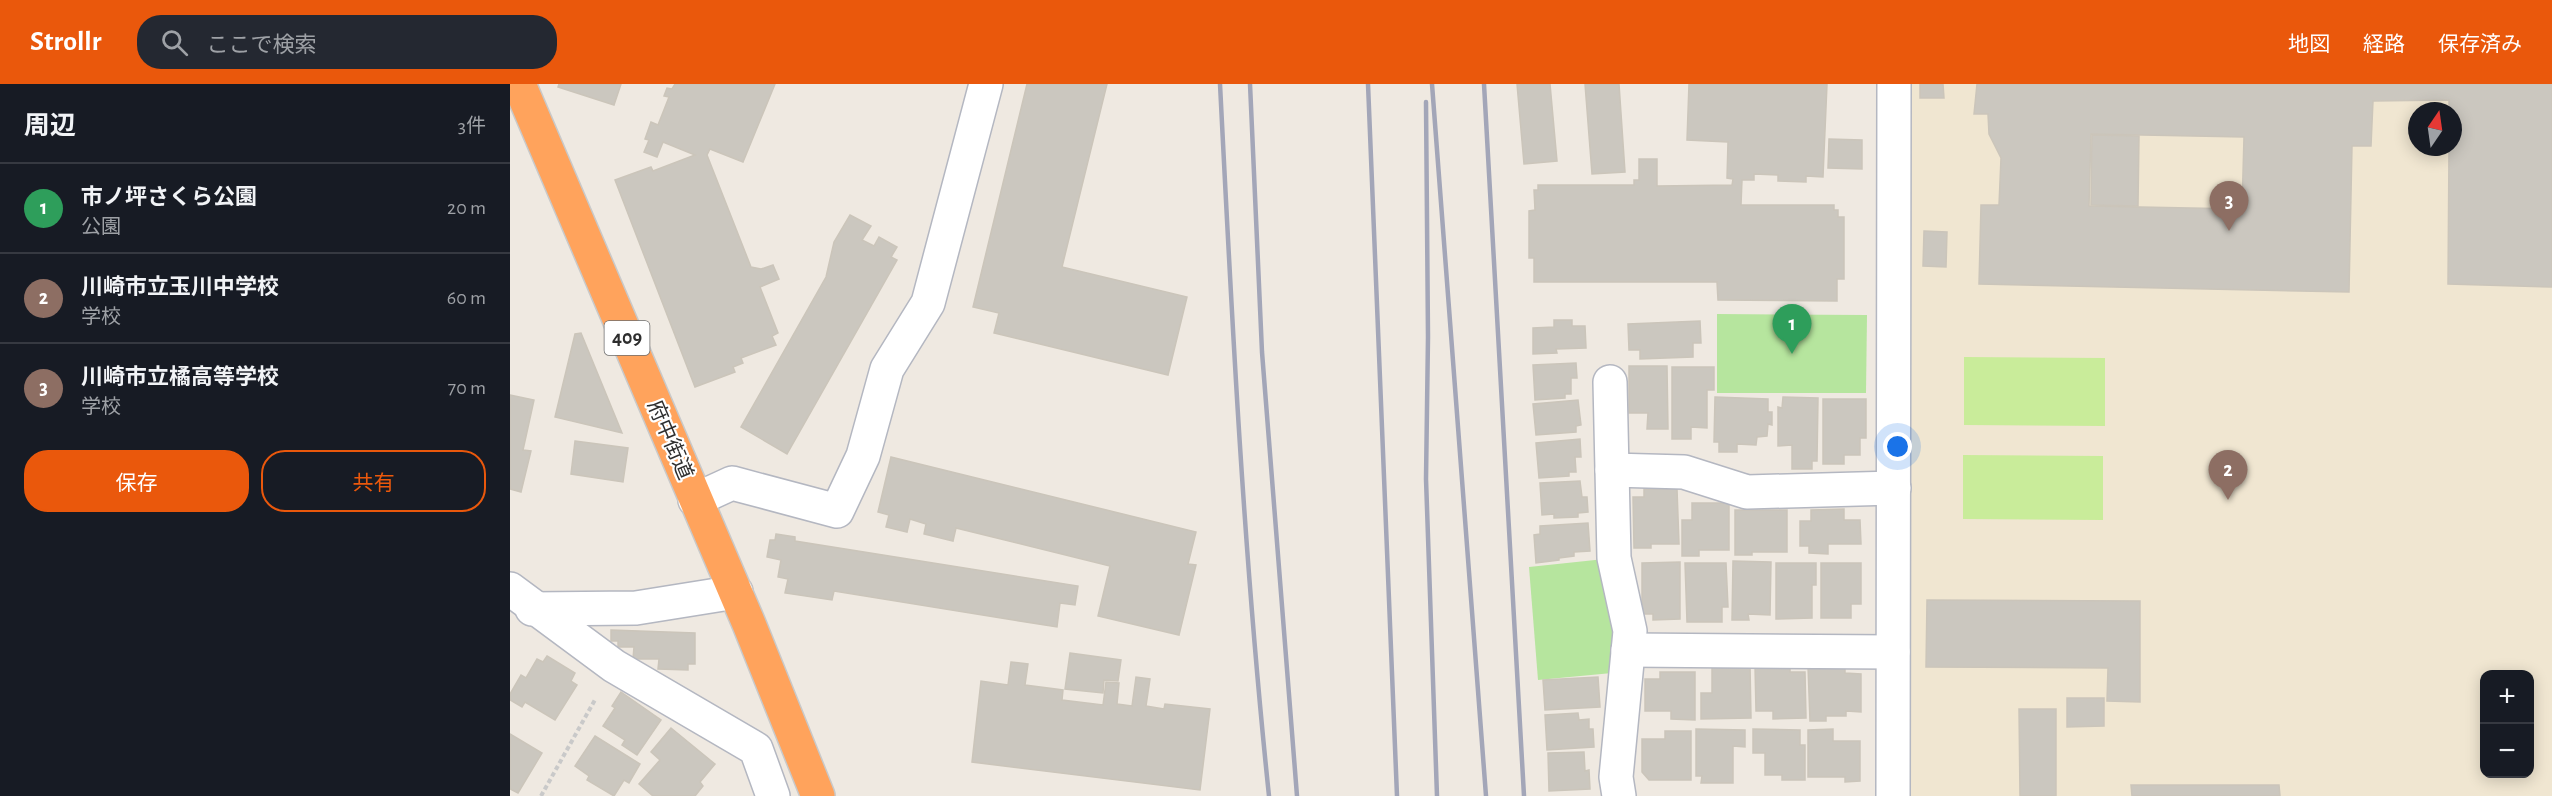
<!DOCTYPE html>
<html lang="ja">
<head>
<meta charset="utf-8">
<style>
	:root { --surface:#171b24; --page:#242831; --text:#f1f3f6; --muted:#9ea1a6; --line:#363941; --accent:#ea580c }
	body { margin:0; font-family:"Alegreya Sans","Noto Sans JP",sans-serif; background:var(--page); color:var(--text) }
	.controls { position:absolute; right:18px; bottom:18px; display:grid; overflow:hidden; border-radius:12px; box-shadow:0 3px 15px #0003 }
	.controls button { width:54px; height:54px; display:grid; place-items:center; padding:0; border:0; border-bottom:2px solid var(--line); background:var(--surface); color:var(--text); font:30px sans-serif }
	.compass { position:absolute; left:1898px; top:18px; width:54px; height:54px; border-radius:50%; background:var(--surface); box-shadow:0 3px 15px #0003; rotate:13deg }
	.you { position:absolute; left:1388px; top:363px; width:21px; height:21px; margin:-15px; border:4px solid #fff; border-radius:50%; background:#1a73e8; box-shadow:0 0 0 9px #1a73e833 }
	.badge { display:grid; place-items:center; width:39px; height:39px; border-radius:50%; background:var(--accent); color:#fff; font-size:20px; font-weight:700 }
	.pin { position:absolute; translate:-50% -50px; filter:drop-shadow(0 2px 3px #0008) }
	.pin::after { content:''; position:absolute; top:32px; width:21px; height:18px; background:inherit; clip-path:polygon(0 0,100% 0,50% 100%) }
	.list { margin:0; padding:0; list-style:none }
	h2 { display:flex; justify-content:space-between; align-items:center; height:78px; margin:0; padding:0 24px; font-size:26px }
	h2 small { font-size:20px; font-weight:400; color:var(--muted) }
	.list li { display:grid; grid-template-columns:39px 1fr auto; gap:18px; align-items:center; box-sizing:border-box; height:90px; padding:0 24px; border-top:2px solid var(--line) }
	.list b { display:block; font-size:22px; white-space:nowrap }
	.list p { margin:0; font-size:20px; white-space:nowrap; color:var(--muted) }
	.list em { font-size:20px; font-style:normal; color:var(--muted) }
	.actions { display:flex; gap:12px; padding:18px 24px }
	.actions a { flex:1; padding:14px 0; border:2px solid var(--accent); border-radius:24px; text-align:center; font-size:21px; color:var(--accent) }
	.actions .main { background:var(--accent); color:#fff }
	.icon { flex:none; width:33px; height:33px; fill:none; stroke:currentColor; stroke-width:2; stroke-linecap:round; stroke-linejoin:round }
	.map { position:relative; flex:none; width:2042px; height:712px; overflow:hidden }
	header { display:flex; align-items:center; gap:36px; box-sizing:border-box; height:84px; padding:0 30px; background:var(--accent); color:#fff }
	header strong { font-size:28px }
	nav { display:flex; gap:33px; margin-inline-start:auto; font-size:21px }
	.search { width:420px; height:54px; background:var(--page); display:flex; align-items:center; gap:15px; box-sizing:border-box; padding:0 21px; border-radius:24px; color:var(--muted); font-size:22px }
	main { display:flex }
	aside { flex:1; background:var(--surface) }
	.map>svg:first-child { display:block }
	.education { fill:#f0e6d1; fill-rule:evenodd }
	.green { fill:#b6e59e }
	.pitch { fill:#c9ec9a }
	.building { fill:#cbc7bf; stroke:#cbc5ba; stroke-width:1.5; fill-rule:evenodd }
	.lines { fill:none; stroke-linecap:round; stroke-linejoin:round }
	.minor-casing { stroke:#b4b7c1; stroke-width:36 }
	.highway-casing { stroke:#c9c9c9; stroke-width:36 }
	.path { stroke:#c9c9c9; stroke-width:4; stroke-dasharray:4.5 3; stroke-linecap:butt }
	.minor { stroke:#fff; stroke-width:33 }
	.highway { stroke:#ffa35c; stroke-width:33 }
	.rail { stroke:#a3a6b8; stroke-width:4.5 }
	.labels { text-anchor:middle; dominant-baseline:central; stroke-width:4.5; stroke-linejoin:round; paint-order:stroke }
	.shield { fill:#fff; stroke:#6d6d6d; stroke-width:1.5 }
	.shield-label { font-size:20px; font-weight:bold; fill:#2e2e2e }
	.street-label { font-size:21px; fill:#2e2e2e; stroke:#fff }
</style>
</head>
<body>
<header>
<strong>Strollr</strong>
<div class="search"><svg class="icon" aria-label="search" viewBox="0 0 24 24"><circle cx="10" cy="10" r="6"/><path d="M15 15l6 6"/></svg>ここで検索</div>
<nav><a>地図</a><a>経路</a><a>保存済み</a></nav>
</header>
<main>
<aside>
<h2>周辺<small>3件</small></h2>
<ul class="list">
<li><span class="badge" style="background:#2e9e5b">1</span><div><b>市ノ坪さくら公園</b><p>公園</p></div><em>20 m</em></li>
<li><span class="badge" style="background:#8d6e63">2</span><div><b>川崎市立玉川中学校</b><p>学校</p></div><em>60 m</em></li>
<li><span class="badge" style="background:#8d6e63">3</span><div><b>川崎市立橘高等学校</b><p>学校</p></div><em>70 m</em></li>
</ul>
<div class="actions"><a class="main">保存</a><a>共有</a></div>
</aside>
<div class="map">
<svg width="2042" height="712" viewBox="0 0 2042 712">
	<rect width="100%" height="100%" fill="#efe9e1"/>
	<path class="education" d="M1398 0H2042V712H1392ZM1907 27H1943V63H1907ZM1974 590H2020V690H1974Z"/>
	<g class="green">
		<path d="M1207 230 1357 231 1356 309H1207Z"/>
		<path d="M1104 474 1120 547 1102 589 1028 596 1019 483Z"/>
	</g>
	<g class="pitch">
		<path d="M1454 273 1595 274V342L1454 341Z"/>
		<path d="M1453 371 1593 372V436L1453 435Z"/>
	</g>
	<g class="building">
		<path d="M49 0H111L104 21 48 3Z"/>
		<path d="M165 0H265L233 78 200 65 197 71 241 183 251 185 263 181 269 195 250 203 268 249 262 252 266 261 231 274 233 279 223 283 225 288 185 303 105 96 141 83 143 87 185 71 153 58 147 73 134 68 139 56 135 55 141 38 148 41 159 13 154 12 157 4 162 5Z"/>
		<path d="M517 0H597L552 183 677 213 658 291 484 249 489 229 463 223Z"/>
		<path d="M1007 0H1040L1047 77 1014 80Z"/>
		<path d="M1075 0H1109L1115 88 1082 90Z"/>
		<path d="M1179 0H1317L1313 93 1296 92V98L1268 97V91L1244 90V96H1232L1231 121H1324V126H1328V133H1334V195H1327V217L1208 216 1207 198H1024V174H1019V127L1025 126 1024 106H1028V101H1124V96H1129V75H1147V102L1222 101 1223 95 1217 94 1218 58 1177 56Z"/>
		<path d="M1410 0H1433L1434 14H1410Z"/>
		<path d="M2042 0V203L1938 200 1939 63H1943V27H1939V16L1863 17 1861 62H1842L1839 208 1469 200 1471 121H1489L1491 74 1479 50 1478 30H1464L1467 0ZM1581 50 1734 53 1732 125 1579 122Z"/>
		<path d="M1582 51 1629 52 1628 122 1581 121Z"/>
		<path d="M1319 55 1352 56V85L1318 84Z"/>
		<path d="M340 131 361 142 352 156 364 162 369 153 387 163 381 173 387 176 277 370 231 343 316 193 324 158Z"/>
		<path d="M1414 147 1437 148 1436 183 1413 182Z"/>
		<path d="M1044 236H1062V242H1075L1076 264 1046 265 1047 269 1023 270V244L1044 243Z"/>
		<path d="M1190 237 1191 259H1183V273L1130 275V266H1119L1118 240Z"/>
		<path d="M71 249 112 349 45 333 65 250Z"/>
		<path d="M1066 279 1067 294H1061V310H1055V314L1025 316 1023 281Z"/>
		<path d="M1119 282H1157L1158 345H1137L1138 329H1119Z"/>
		<path d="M1162 283H1204V306H1197V344L1181 343V355H1162Z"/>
		<path d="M0 311 24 316 13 366 21 367 11 408 0 405Z"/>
		<path d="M1205 313 1258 315V328H1262V341L1258 340 1257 352 1247 353 1246 361 1227 360V368H1209V358H1204Z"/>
		<path d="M1273 313 1308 314 1307 377H1302V385H1282V361L1268 362V323L1272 324Z"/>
		<path d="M1313 315H1356V354H1350V371H1334V380H1313Z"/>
		<path d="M1068 316 1071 341 1066 342V348L1026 351 1023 320Z"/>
		<path d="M1070 355 1071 373H1065L1066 388H1059V392L1029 394 1026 359Z"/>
		<path d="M65 357 118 364 113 398 61 390Z"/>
		<path d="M381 373 686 448 678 480 686 481 669 551 588 532 600 482 446 444 443 457 414 450 416 440 400 435 397 448 376 443 379 431 368 428Z"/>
		<path d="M1070 397 1072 413H1077L1078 428 1068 429V433L1044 434V430L1032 431 1030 399Z"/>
		<path d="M1134 405H1167L1169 460H1141V464H1124L1123 413H1134Z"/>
		<path d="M1182 419H1219V466H1189V472H1172V436H1182Z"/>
		<path d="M1334 425V436H1350L1351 460H1318V470L1299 469V462H1290V437H1301V426Z"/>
		<path d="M1225 426H1277V468H1242V471H1225Z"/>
		<path d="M1078 439 1080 467 1064 468V472L1049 474V476L1026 479 1024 451 1030 450V442Z"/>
		<path d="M266 450 285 453V457L568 502 565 521 550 519 547 543 324 507 322 516 275 509 278 495 268 493 271 476 257 473 260 456H265Z"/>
		<path d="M1223 477 1261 478 1260 531 1238 530 1239 536H1222Z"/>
		<path d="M1170 478V535L1143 536V530H1132V479Z"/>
		<path d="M1175 479H1216L1218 523H1212V538H1177Z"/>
		<path d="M1266 479H1306V501H1302V534L1266 535Z"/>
		<path d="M1311 479H1351V520H1341V534H1311Z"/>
		<path d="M1417 516 1630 517V618L1597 617 1598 584 1416 583Z"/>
		<path d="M101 546 185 549V580H178V586L148 585 149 575H123L124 563H108V557H101Z"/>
		<path d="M560 569 611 576 608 597 594 596 593 609 555 605Z"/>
		<path d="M37 572 65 589 61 597 67 601 45 636 15 618 12 623 0 616V610L11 591 16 594 27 575 33 578Z"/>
		<path d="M501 578 518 580 515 601 553 606 552 616 593 621 596 598 609 599 607 620 622 622 626 593 640 595 636 622 654 625 655 620 700 625 690 706 462 678 471 597 498 601Z"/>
		<path d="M1240 581 1241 634 1191 635V609H1202V582Z"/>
		<path d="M1280 581V588H1295L1296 634 1263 635V627H1246L1245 582Z"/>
		<path d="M1298 582H1335V589L1351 590V628L1336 627V632H1316V637H1300Z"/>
		<path d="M1150 588H1185V636L1161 635V627H1135V595H1150Z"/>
		<path d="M1088 593 1090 623 1035 626 1033 596Z"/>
		<path d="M111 608 151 636 127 671 112 661 115 656 93 642 105 624 102 622Z"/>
		<path d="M1557 614H1594V642L1557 643Z"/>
		<path d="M1509 625H1546V712H1510Z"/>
		<path d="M1068 629 1069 636 1079 635V645H1083L1084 663 1037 666 1035 631Z"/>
		<path d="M161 644 205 680 190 698 193 702 185 712H143L129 700 150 676 141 668Z"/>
		<path d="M1186 645 1235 646V663L1223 662V699H1191L1192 692H1186Z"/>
		<path d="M1243 645 1290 646V661H1295V696H1272V691H1255V669H1243Z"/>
		<path d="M1323 645V657H1350V697L1335 698V693H1298V646Z"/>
		<path d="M1155 647H1181V696H1139L1132 688V655H1155Z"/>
		<path d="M0 650 32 669 8 709 0 705Z"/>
		<path d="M85 652 130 680 119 699 114 696 104 712 77 696 79 692 65 682Z"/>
		<path d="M1074 668 1075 687 1079 686 1080 705 1039 707 1038 669Z"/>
		<path d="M1621 701H1769L1770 712H1622Z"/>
	</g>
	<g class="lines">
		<g class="minor-casing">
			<g id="minor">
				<path d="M1100 298 1104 474 1120 547 1106 693 1109 712"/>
				<path d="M1102 386 1174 388 1237 408 1384 404"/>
				<path d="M185 416 222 399 327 427 353 372 377 285 418 219 476 0"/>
				<path d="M0 505 104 582 246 665 263 712"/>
				<path d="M22 525 126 524 226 508"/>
				<path d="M1118 566 1383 568"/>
				<path d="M1383 712 1384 0"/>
			</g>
		</g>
		<g class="highway-casing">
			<path id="highway" d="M9 0 239 540 308 712"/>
		</g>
		<path class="path" d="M31 712 86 614"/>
		<use href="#minor" class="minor"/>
		<use href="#highway" class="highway"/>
		<g class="rail">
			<path d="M710 0C722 238 734 475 759 712"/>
			<path d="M740 0 752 268 787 712"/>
			<path d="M858 0 887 712"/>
			<path d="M922 0 976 712"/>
			<path d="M974 0 1014 712"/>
			<path d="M916 18 918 253 916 395 927 712"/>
		</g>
	</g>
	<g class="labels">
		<rect class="shield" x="94.5" y="237" width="45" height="34" rx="4.5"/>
		<g class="shield-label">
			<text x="117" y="254">409</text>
		</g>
		<g class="street-label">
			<text transform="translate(160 356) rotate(67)">府中街道</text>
		</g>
	</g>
</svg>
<div class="controls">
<button>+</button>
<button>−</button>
</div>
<svg class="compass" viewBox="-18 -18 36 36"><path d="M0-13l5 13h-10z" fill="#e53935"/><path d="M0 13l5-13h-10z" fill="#9ea1a6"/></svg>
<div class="you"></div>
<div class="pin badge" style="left:1282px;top:270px;background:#2e9e5b">1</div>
<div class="pin badge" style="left:1718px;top:416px;background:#8d6e63">2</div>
<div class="pin badge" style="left:1719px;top:147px;background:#8d6e63">3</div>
</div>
</main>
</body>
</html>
